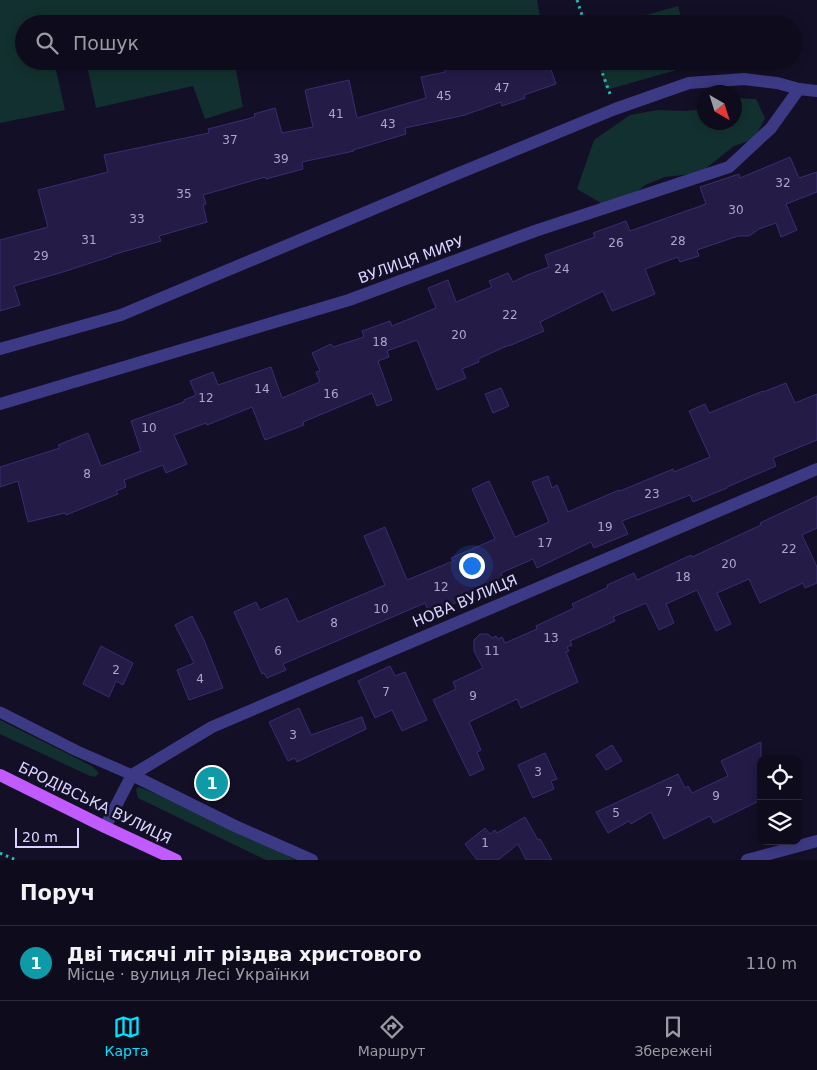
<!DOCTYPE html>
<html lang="uk">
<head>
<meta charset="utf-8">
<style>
	:root { --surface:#0e0b1c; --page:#1c1929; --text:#f1f3f6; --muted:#9b9ba3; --line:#2e2b3b; --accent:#00e5ff }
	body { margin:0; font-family:"DejaVu Sans",sans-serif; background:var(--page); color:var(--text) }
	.controls { position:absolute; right:15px; bottom:15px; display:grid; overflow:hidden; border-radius:10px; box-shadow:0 2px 12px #0003 }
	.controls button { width:45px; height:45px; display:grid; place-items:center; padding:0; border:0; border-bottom:1px solid var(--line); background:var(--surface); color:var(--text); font:25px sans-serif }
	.compass { position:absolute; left:697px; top:85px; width:45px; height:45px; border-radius:50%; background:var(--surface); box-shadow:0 2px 12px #0003; rotate:141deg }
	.scale { position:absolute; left:15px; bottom:12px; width:64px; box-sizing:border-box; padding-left:5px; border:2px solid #d9d4ff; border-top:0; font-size:14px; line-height:18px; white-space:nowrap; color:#d9d4ff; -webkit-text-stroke:4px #130f26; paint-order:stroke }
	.you { position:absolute; left:471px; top:565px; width:18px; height:18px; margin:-12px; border:4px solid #fff; border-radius:50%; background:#1a73e8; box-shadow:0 0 0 8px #1a73e833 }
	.badge { display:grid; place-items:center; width:32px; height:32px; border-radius:50%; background:var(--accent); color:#fff; font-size:16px; font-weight:700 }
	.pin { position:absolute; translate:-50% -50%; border:2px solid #fff; box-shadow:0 1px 5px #0006 }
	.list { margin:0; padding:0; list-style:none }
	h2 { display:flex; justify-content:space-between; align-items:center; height:65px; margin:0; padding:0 20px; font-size:21px }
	h2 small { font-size:16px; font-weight:400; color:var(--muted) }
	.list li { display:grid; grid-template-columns:32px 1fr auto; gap:15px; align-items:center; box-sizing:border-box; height:75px; padding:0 20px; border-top:1px solid var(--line) }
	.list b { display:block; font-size:19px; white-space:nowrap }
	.list p { margin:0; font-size:16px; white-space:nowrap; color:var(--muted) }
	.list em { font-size:16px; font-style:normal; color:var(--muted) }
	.icon { flex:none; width:28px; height:28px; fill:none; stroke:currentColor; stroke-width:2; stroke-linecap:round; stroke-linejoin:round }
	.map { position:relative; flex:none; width:817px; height:860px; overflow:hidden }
	.search { position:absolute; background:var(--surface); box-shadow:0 2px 12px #0003; left:15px; right:15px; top:15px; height:55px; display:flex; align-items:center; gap:12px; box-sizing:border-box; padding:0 18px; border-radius:28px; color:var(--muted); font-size:19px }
	.sheet { height:140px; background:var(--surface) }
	nav { display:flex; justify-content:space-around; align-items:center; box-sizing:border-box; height:70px; border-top:1px solid var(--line); background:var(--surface); font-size:14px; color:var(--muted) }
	nav a { display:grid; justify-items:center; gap:2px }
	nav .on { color:var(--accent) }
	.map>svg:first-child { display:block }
	.green { fill:#12302f }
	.building { fill:#241b47; stroke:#3b2d73 }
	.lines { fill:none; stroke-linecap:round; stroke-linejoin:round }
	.path { stroke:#2fb8b0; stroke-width:3; stroke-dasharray:2.5 4; stroke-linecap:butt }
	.lane { stroke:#3d3a85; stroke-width:11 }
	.street { stroke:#3d3a85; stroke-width:12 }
	.primary { stroke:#c25bff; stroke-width:12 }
	.labels { text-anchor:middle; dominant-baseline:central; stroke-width:5; stroke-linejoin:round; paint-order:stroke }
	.number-label { font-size:12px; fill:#aca6d1 }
	.street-label { font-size:15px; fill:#d9d4ff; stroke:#130f26 }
</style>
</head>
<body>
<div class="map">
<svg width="817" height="860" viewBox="0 0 817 860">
	<rect width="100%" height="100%" fill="#130f26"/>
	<g class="green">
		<path d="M0 0H537L540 16 507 24H472L469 16 437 24H24V61H54L65 110 0 123Z"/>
		<path d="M678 6 683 24H614Z"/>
		<path d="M86 61H302L236 70 243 107 205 119 193 86 96 108Z"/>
		<path d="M598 61H693L694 65 606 90Z"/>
		<path d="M734 98 756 99 765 118 754 139 734 146 700 173 665 177 645 185 619 208 601 203 577 189 594 140 630 115 658 110 685 111 704 109V122H734Z"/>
		<path d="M0 720 80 760 93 767 99 773 95 777 90 776 0 734Z"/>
		<path d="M139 787 166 798 296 860H266L138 798 136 789Z"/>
	</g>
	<g class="building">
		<path d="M443 61H548L556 84 524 95 525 98 502 106 501 102 465 115 405 128 406 134 353 150 354 151 302 162 303 169 266 179 265 177 203 195 206 204 203 205 207 222 159 236 161 241 112 255V256L63 272 14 286 20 305 0 311V240L48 227 38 190 108 172 104 155 209 133 208 129 255 117 254 114 275 108 282 133 313 127 305 90 349 80 357 118 426 98 421 77 445 72Z"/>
		<path d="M790 157 799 178 817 172V192L786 204 797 230 781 237 776 223 759 229 749 236H738L697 250 699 256 680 262 678 257 645 269 655 294 612 311 603 291 540 322 544 331 509 346V345L478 359 479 362 462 369 466 378 437 390 417 340 387 351 389 357 378 361 392 400 377 406 372 393 303 422 304 425 265 440 252 407 207 425 206 423 174 435 187 464 166 473 163 465 124 480 126 487 116 491 118 494 66 515 65 513 28 522 18 481 0 487V467L60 448 58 445 88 433 101 466 141 451 131 421 184 402V400L196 395 190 381 213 372 218 385 271 367 282 398 320 382 316 372 320 371 312 353 331 344 333 347 364 337 362 331 390 321 392 326 436 308 428 288 448 280 456 302 492 287 489 281 508 273 513 282 527 275 549 267 545 255 595 237 593 233 626 221 630 231 706 204 700 187 739 174 740 178Z"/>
		<path d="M786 383 795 403 817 394V440L773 458 776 466 727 487V488L693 502 690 495 622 521 628 534 606 543 594 548 591 542 537 568 533 559 501 573 503 579 468 595 469 597 429 614 425 603 283 664 286 670 267 678 264 673 262 674 234 612 256 602 260 610 287 598 298 622 385 585 364 536 385 527 407 580 453 561 451 558 495 539 472 489 489 481 515 537 549 522 532 482 548 476 552 488 557 485 568 512 619 490 620 491 673 469 674 472 710 457 689 411 705 404 709 413 763 391V392Z"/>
		<path d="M501 388 509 406 493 413 485 394Z"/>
		<path d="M817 496V528L802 535 817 567V583L805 588 803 583 760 603 749 579 717 593 731 624 716 631 697 590 666 604 674 623 659 630 646 603 613 617 615 621 570 641 572 645 567 647 569 651 566 652 578 682 521 708 517 699 469 722 481 750 477 752 484 769 470 776 433 700 456 689 453 682 483 668 474 651V640L480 634H488L492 638 496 636 498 639 502 637 505 643 537 629 536 626 574 608 572 604 608 587 607 585 634 573 637 580 691 555 692 557 761 525 760 523Z"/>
		<path d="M192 616 204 640 223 688 189 700 177 670 194 663 175 625Z"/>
		<path d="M101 646 133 663 123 685 116 681 109 697 83 684Z"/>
		<path d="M390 666 395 676 405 672 427 720 402 731 392 710 375 718 358 681Z"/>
		<path d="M299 708 311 735 362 717 366 729 297 762 295 758 288 761 269 722Z"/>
		<path d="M761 742V800L714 823 710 816 664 839 651 812 631 824 629 821 608 833 596 812 678 774 685 788 688 786 692 793 728 776 721 761Z"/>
		<path d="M612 745 622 761 606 770 596 755Z"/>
		<path d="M545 753 557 779 551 781 554 789 533 798 518 765Z"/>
		<path d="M525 817 538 840 540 839 552 860H526L518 844 498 860H477L465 844 485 828 490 834 495 830 497 833Z"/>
	</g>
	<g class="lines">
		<g class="path">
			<path d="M577 0 585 24"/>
			<path d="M598 61 610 94"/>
			<path d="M0 853 16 860"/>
		</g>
		<path class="lane" d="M0 712 77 751 132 775"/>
		<g class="street">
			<path d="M0 349 121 315 452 176 615 109 689 83 744 79 777 83 799 89"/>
			<path d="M0 404 349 300 535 231 729 167 771 128 799 89 817 91"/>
			<path d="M132 775 212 727 817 469"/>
			<path d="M132 775 235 826 312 860"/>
			<path d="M105 827 132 775"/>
			<path d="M747 860 817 841"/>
		</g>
		<path class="primary" d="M0 775 105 827 176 860"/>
	</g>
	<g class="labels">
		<g class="number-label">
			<text x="502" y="88">47</text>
			<text x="444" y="96">45</text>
			<text x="336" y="114">41</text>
			<text x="388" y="124">43</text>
			<text x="230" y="140">37</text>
			<text x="281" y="159">39</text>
			<text x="783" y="183">32</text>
			<text x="184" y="194">35</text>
			<text x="736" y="210">30</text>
			<text x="137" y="219">33</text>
			<text x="89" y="240">31</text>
			<text x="678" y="241">28</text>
			<text x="616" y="243">26</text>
			<text x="41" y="256">29</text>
			<text x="562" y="269">24</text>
			<text x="510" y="315">22</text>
			<text x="459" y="335">20</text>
			<text x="380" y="342">18</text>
			<text x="262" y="389">14</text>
			<text x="331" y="394">16</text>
			<text x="206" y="398">12</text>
			<text x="149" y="428">10</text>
			<text x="87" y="474">8</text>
			<text x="652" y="494">23</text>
			<text x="605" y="527">19</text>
			<text x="545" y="543">17</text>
			<text x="789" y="549">22</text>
			<text x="729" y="564">20</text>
			<text x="683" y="577">18</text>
			<text x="441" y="587">12</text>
			<text x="381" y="609">10</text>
			<text x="334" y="623">8</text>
			<text x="551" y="638">13</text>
			<text x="278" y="651">6</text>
			<text x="492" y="651">11</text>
			<text x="116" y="670">2</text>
			<text x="200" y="679">4</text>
			<text x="386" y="692">7</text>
			<text x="473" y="696">9</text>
			<text x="293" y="735">3</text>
			<text x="538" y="772">3</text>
			<text x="669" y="792">7</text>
			<text x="716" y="796">9</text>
			<text x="616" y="813">5</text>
			<text x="485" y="843">1</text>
		</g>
		<g class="street-label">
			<text transform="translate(411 260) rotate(-20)">ВУЛИЦЯ МИРУ</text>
			<text transform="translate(465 601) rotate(-23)">НОВА ВУЛИЦЯ</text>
			<text transform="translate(95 803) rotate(26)">БРОДІВСЬКА ВУЛИЦЯ</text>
		</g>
	</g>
</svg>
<div class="controls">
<button><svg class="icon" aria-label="locate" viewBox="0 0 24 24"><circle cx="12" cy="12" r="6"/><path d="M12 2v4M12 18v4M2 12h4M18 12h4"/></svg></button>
<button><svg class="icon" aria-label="layers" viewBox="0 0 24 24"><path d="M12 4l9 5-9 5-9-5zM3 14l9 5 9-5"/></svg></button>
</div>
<svg class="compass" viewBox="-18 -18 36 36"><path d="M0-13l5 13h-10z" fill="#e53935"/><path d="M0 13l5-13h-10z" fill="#9b9ba3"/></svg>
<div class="scale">20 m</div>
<div class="you"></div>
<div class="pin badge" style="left:212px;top:783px;background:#0f9aa8">1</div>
<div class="search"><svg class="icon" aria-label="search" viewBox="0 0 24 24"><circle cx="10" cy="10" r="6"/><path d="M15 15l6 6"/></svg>Пошук</div>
</div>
<section class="sheet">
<h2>Поруч<small></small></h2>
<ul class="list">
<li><span class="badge" style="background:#0f9aa8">1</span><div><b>Дві тисячі літ різдва христового</b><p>Місце · вулиця Лесі Українки</p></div><em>110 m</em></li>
</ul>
</section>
<nav>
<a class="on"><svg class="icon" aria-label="map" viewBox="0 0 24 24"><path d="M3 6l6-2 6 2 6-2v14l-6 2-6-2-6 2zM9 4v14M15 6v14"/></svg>Карта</a>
<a><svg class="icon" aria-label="directions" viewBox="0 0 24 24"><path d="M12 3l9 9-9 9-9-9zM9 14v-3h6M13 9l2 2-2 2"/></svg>Маршрут</a>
<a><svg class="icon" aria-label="saved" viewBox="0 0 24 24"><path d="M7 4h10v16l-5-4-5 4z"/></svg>Збережені</a>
</nav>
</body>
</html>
